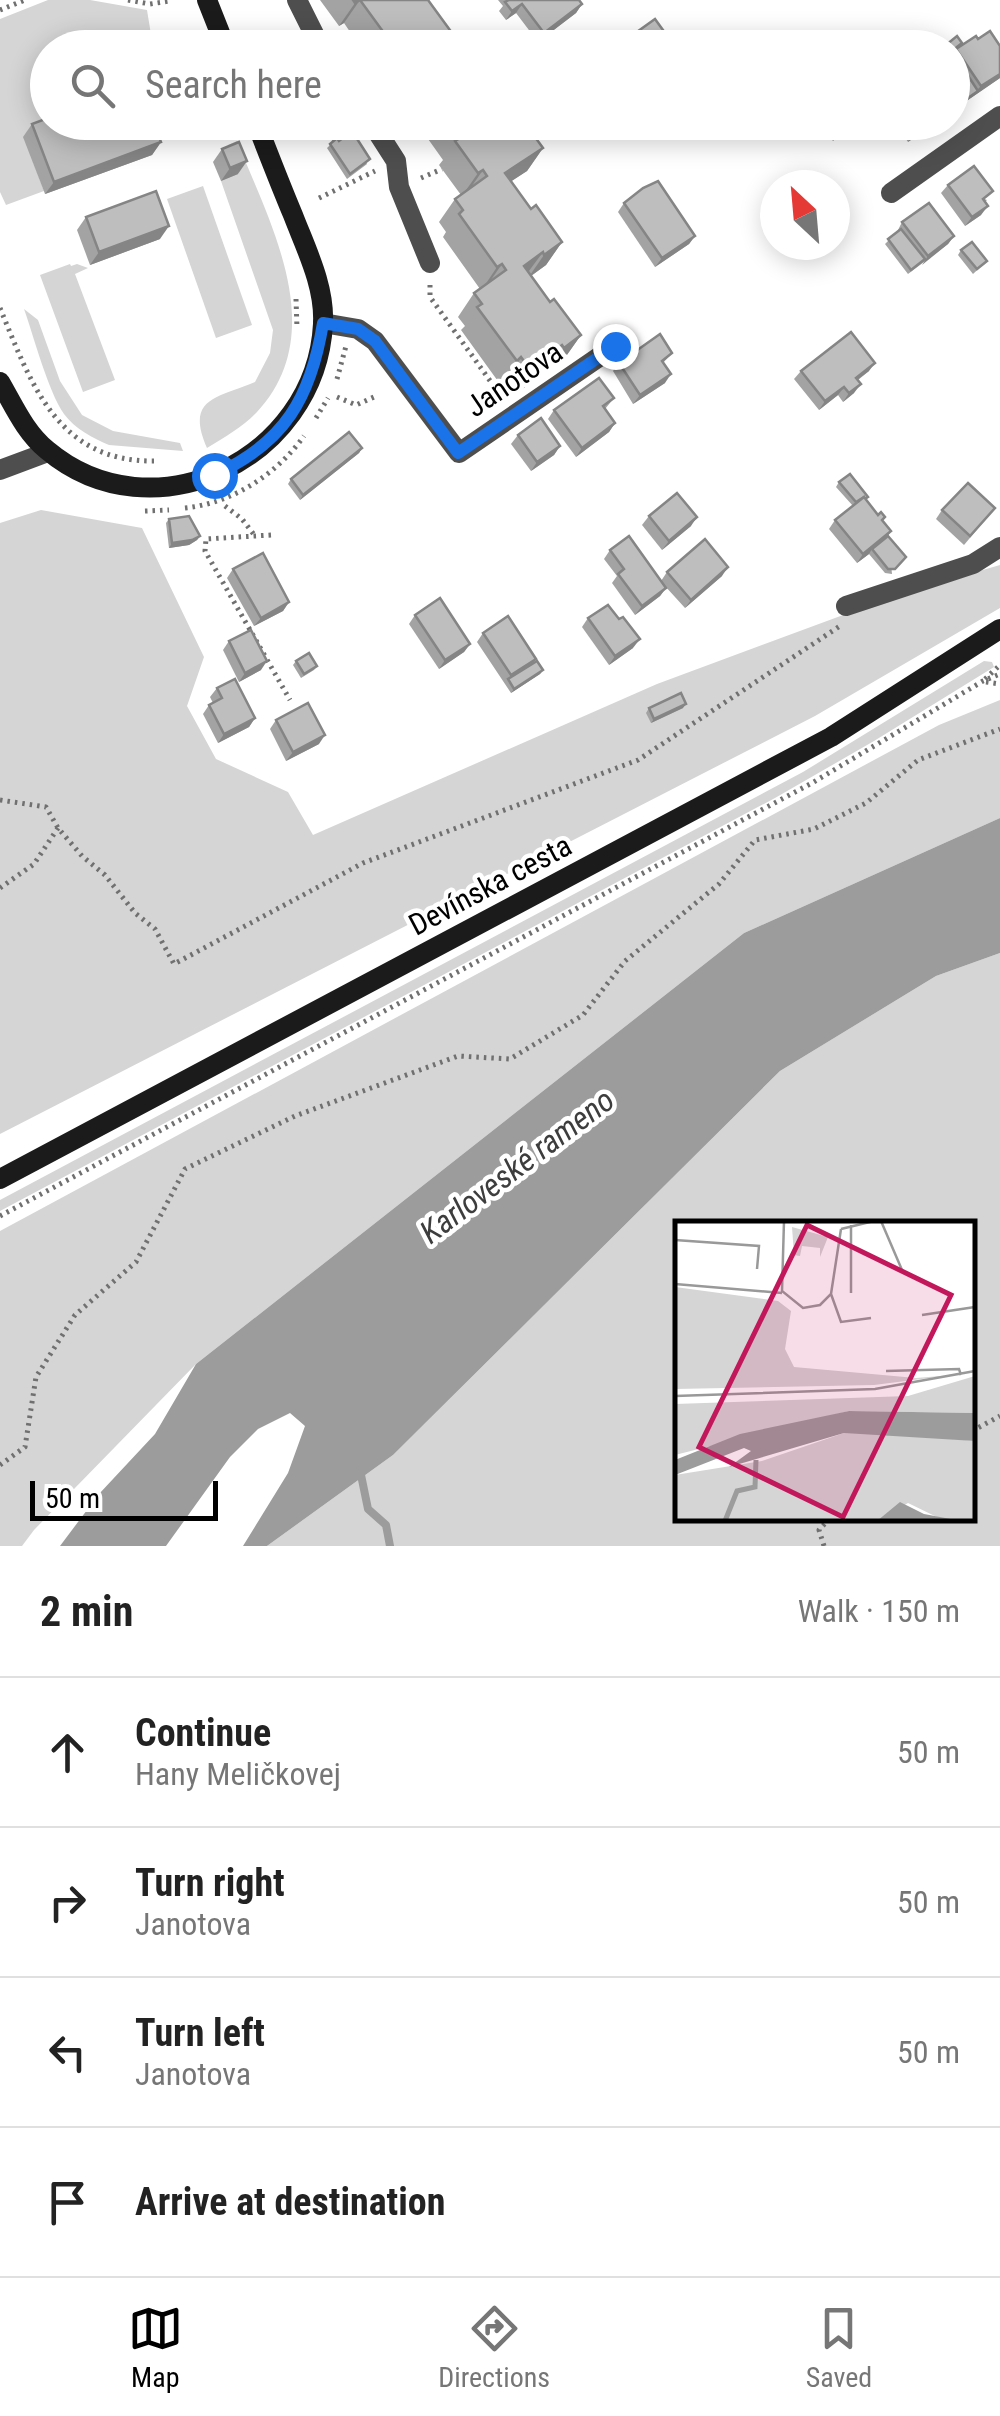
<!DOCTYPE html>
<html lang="en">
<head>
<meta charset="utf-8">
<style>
	:root { --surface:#fff; --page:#f6f6f6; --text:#222; --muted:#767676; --line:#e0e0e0; --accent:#000 }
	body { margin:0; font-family:"Roboto Condensed",sans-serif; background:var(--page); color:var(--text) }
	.compass { position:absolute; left:760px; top:170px; width:90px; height:90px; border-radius:50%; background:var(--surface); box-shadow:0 5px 25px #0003; rotate:334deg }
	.scale { position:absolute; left:30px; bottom:25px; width:188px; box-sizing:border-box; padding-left:10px; border:5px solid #000; border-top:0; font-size:28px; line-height:35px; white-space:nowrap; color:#000; -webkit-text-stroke:8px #fff; paint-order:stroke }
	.stop { position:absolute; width:30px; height:30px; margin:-22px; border:8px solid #1a73e8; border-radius:50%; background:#fff }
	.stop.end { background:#1a73e8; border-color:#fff; box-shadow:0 2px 10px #0008 }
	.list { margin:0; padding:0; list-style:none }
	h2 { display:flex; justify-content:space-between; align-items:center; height:130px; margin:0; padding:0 40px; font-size:42px }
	h2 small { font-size:32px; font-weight:400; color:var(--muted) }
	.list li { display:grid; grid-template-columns:65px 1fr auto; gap:30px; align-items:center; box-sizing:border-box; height:150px; padding:0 40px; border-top:2px solid var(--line) }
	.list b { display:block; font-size:38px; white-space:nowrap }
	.list p { margin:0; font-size:32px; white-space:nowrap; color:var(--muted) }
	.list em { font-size:32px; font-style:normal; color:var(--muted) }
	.icon { flex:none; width:55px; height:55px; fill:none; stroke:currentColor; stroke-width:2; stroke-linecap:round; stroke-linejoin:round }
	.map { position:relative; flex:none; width:1000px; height:1546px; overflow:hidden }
	.search { position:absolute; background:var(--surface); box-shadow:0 5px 25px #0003; left:30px; right:30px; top:30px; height:110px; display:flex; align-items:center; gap:25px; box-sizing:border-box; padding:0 35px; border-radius:55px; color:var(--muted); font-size:38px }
	.sheet { height:730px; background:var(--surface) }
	nav { display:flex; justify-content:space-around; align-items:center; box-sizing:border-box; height:140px; border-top:2px solid var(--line); background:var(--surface); font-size:28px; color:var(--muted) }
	nav a { display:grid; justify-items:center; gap:5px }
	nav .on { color:var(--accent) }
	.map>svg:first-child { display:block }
	.green { fill:#d5d5d5; fill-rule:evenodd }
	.water { fill:#9c9c9c }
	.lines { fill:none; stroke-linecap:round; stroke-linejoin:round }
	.stream { stroke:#9c9c9c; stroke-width:8 }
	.path { stroke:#707070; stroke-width:5; stroke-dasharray:2.5 5; stroke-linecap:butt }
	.street { stroke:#4e4e4e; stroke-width:20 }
	.secondary { stroke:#1b1b1b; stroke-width:20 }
	.wall { fill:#a3a3a3 }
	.shaded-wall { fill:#858585 }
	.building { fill:#bebebe; stroke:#858585; stroke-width:2.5 }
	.route { stroke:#1a73e8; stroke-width:12 }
	.labels { text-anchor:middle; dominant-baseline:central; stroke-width:9; stroke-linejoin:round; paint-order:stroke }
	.street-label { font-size:30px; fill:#000; stroke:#fff }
	.water-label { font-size:32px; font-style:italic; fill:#3d3d3d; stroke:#fff }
	.inset-river { fill:none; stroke:#9c9c9c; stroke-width:5 }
	.inset-road { fill:none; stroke:#999; stroke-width:2.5 }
	.view { fill:#c2185b; fill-opacity:0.15; stroke:#c2185b; stroke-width:5 }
	.inset-edge { fill:none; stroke:#000; stroke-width:5 }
</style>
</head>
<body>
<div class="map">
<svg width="1000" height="1546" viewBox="0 0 1000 1546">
	<rect width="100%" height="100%" fill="#fff"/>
	<g class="green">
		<path d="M48 0H90L147 10 153 47 48 48V122L24 137 44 191 6 205 0 192V19Z"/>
		<path d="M237 141C270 224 331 332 257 412 243 427 225 437 207 448 185 398 217 398 255 382L270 353 273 330 221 181 239 173 228 145Z"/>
		<path d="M203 186 252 325 216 338 167 199Z"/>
		<path d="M70 264 71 266 77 264 88 268 75 274 115 380 83 392 40 275Z"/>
		<path d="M24 309 38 320 60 381 82 415 113 431 180 443 183 451 109 445C94 439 74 428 64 414 48 391 34 337 24 309Z"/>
		<path d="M41 510 142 528 204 657 187 706 216 759 288 792 313 835 657 684 900 594 1000 565V608L815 716 0 1134V523Z"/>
		<path d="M984 661 992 662 994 667 874 741 775 798 0 1211V1200L803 772Z"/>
		<path d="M1000 700V818L744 933 196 1364 34 1530 22 1546H0V1231L939 725Z"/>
		<path d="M1000 953V1546H267L393 1455 780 1071 936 976ZM678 1224H972V1518H678Z"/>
	</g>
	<path class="water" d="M1000 818V953L936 976 780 1071 393 1455 267 1546H243L288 1473 305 1426 290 1413 258 1429 230 1457 166 1546H60L99 1494 155 1434 196 1364 744 933Z"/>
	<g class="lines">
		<path class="stream" d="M360 1470 368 1509 386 1525 390 1546"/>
		<g class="path">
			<path d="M128 0 150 4 170 1"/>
			<path d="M0 10 25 0"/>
			<path d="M421 178 442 169"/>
			<path d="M319 198 375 171"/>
			<path d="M430 285V297L501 396"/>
			<path d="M296 299 297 328"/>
			<path d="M0 308C31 383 57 462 154 461"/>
			<path d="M337 379 346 346"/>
			<path d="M337 397 356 405 374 397"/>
			<path d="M316 418 328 398"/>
			<path d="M225 506 242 519 255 536"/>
			<path d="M185 508C233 503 277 474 304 436"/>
			<path d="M145 511 169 510"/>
			<path d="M271 535 206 539 205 551 290 700"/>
			<path d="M985 679 1000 665"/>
			<path d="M986 682 1000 684"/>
			<path d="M0 800 46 807 58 828 82 856 105 875 135 913 155 929 174 964 363 863 638 760 840 626"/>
			<path d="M0 888 34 864 58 828"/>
			<path d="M0 1216 812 783 983 681 1000 674"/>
			<path d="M972 1431 1000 1416"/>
			<path d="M0 1465 25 1447 36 1377 75 1315 136 1262 185 1169 295 1116 458 1056 510 1059 583 1015 625 961 719 884 755 840 814 829 866 803 918 760 1000 729"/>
			<path d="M824 1546 819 1530 830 1518"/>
		</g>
		<g class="street">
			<path d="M297 0 321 48"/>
			<path d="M371 122 396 161 399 187 430 263"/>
			<path d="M891 193 1000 116"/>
			<path d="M323 323 358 329 375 341 459 453 615 346"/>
			<path d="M0 470 48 452"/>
			<path d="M846 606 973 564 1000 547"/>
		</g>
		<g class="secondary">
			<path d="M207 0 226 48"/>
			<path d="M0 382C14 406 25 432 47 450 153 539 316 459 323 324 325 286 306 249 293 215 280 184 268 153 256 122"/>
			<path d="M0 1179 831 737 1000 629"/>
		</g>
	</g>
	<g class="wall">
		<path d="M320 0H428L463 48H361L344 23 339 26Z"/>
		<path d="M498 0H579L582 4 576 13 538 42 516 13 506 20 499 11 503 6Z"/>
		<path d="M962 43 1000 78 965 102 952 84 955 78 961 74 952 62V54L954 51 952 48H944L946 45Z"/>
		<path d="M319 122H363L353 133 367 164 347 179 327 148 333 142Z"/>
		<path d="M416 122H524L543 148 527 171 511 181 531 209 562 242 546 265 531 276 550 302 581 335 564 359 547 371 545 369 539 377 515 394 505 380 500 384 461 330 465 326 458 317 474 293 480 289 443 237 446 232 439 222 455 199 461 195 439 165 443 160Z"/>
		<path d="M817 122H853L833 141Z"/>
		<path d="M895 122H936L908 142Z"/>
		<path d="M32 124 161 142 152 155 45 194 23 137Z"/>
		<path d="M222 149 238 174 221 181 213 162Z"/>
		<path d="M948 185 987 200 985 202 981 215 965 226 941 193Z"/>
		<path d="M624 203 695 236 689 244 655 267 618 212Z"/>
		<path d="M86 217 160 239 90 265 77 230Z"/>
		<path d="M902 222 954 236 948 244 908 274 885 244 897 232Z"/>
		<path d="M961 250 987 261 973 274 958 255Z"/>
		<path d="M672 353 663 363 665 383 633 404 613 371 619 363Z"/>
		<path d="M801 371H869L858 380 854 393 843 402 838 395 819 410 794 379Z"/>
		<path d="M614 398 605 409 615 423 609 432 576 457 548 419 554 410Z"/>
		<path d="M518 435 560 446 554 455 531 471 511 444Z"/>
		<path d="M362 448 359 453 300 500 288 484 291 479Z"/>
		<path d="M839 482 868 497 866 500 882 520 888 536 892 574 885 573 869 554 857 563 829 529 835 520 853 506 836 487Z"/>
		<path d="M995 508 964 545 936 519 942 510Z"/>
		<path d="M649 516 691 526 662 550 642 525Z"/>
		<path d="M169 519 200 536 197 540 189 545 169 548 166 523Z"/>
		<path d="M610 550 661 581 667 572 722 576 685 608 665 586 666 588 660 596 635 615 612 583 617 576 604 559Z"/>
		<path d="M233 569 289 602 283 611 254 626 227 578Z"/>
		<path d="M415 615 470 644 464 652 439 669 409 624Z"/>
		<path d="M588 618 619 619 633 648 609 665 582 627Z"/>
		<path d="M483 633 536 659 533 663 543 670 540 674 511 693 477 642Z"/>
		<path d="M229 641 261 670 239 682 223 650Z"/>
		<path d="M296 661 317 666 314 670 301 678 293 665Z"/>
		<path d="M217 688 255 718 249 727 218 743 203 714 209 705 213 703 210 697Z"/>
		<path d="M649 708H683L651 723 646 713Z"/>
		<path d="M276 720 319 744 286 761 270 729Z"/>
	</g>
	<g class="shaded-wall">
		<path d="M360 0 344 23 339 26 355 3Z"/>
		<path d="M522 4 516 13 506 20 512 11Z"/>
		<path d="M582 4 576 13 538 42 544 33Z"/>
		<path d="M1000 74V78L965 102 981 86Z"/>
		<path d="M361 122H363L359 128 335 145 342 136Z"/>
		<path d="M850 122H853L833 141 839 132Z"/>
		<path d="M930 122H936L908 142 915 133Z"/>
		<path d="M161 142 152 155 45 194 54 182Z"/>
		<path d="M543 148 527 171 489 196 505 173Z"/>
		<path d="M247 161 238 174 221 181 230 168Z"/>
		<path d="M483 170 467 193 462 196 478 173Z"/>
		<path d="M988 206 981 215 965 226 972 217Z"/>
		<path d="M169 226 160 239 90 265 99 252Z"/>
		<path d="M695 236 689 244 655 267 662 258Z"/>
		<path d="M954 236 948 244 922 265 928 256Z"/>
		<path d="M562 242 546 265 528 278 544 255Z"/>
		<path d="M543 252 526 275 524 266Z"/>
		<path d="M502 264 486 287 481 291 497 267Z"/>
		<path d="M581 335 564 359 547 371 564 348Z"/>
		<path d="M562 345 539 377 515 394 531 371Z"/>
		<path d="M521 357 505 380 500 384 517 361Z"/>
		<path d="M875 363 869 371 849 386 856 378Z"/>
		<path d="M671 374 665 383 633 404 640 395Z"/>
		<path d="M861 384 854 393 843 402 849 393Z"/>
		<path d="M844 387 838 395 819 410 825 401Z"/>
		<path d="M615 423 609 432 576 457 582 448Z"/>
		<path d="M560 446 554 455 531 471 537 462Z"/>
		<path d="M362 448 359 453 300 500 303 495Z"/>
		<path d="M697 517 691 526 662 550 669 541Z"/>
		<path d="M891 531 885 540 872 549 869 554 857 563 863 554Z"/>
		<path d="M200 536 197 540 189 545 169 548 172 543Z"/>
		<path d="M728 567 722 576 685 608 691 600Z"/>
		<path d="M666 588 660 596 635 615 642 606Z"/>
		<path d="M289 602 283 611 254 626 261 618Z"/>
		<path d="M640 639 633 648 609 665 615 656Z"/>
		<path d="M470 644 464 652 439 669 445 660Z"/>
		<path d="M267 661 261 670 239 682 245 673Z"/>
		<path d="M543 670 540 674 511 693 514 689Z"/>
		<path d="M686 704 683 708 651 723 654 719Z"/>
		<path d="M255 718 249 727 218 743 224 734Z"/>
		<path d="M325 735 319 744 286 761 293 752Z"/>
	</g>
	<g class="building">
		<path d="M353 0H428L463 48H395L360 0 355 3Z"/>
		<path d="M509 0H579L582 4 544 33 522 4 512 11 505 2Z"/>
		<path d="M655 19 676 48H617L616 47Z"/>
		<path d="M990 31 1000 46V74L981 86 956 49 976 36 978 39Z"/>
		<path d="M957 36 962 43 952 51V48H948L946 45Z"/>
		<path d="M965 71 978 91 968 98 955 78Z"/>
		<path d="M48 118V122H153L161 142 54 182 32 124Z"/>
		<path d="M332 122H361L342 136Z"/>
		<path d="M449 122H524L543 148 505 173 531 209 536 205 562 242 544 255 543 252 524 266 550 302 554 299 581 335 564 348 562 345 554 351 556 354 531 371 521 357 517 361 477 307 482 304 474 293 506 270 502 264 497 267 459 214 463 210 455 199 487 176 483 170 478 173 455 141 460 138Z"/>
		<path d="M831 122H850L839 132Z"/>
		<path d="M907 122H930L915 133Z"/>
		<path d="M352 131 370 159 350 174 330 144 337 138 339 141Z"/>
		<path d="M239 142 247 161 230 168 222 149Z"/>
		<path d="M974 166 993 191 983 199 988 206 972 217 948 185Z"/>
		<path d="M658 181 695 236 662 258 624 203 643 188Z"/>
		<path d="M156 191 169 226 99 252 86 217Z"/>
		<path d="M929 203 954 236 928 256 902 222Z"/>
		<path d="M901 229 925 259 911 270 888 239Z"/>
		<path d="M972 242 987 261 977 269 961 250Z"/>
		<path d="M851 332 875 363 856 378 861 384 849 393 844 387 825 401 801 371Z"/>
		<path d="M660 334 672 353 662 361 671 374 640 395 619 363Z"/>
		<path d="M599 378 614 398 603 406 615 423 582 448 554 410Z"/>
		<path d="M541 418 560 446 537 462 518 435Z"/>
		<path d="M349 432 362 448 303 495 291 479Z"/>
		<path d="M850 474 868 497 865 499 864 497 856 502 839 482Z"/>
		<path d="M968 483 995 508 970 536 942 510Z"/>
		<path d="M677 493 697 517 669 541 649 516Z"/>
		<path d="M864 497 878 515 881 512 885 517 882 520 891 531 863 554 835 520Z"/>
		<path d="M189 516 200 536 192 540 172 543 169 519Z"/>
		<path d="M629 536 666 588 642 606 618 574 624 569 610 550Z"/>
		<path d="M888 536 906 557 895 569H888L872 549Z"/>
		<path d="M705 539 728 567 691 600 667 572Z"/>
		<path d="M263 553 289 602 261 618 233 569Z"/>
		<path d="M440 598 470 644 445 660 415 615Z"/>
		<path d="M608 605 619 619 623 617 640 639 615 656 588 618Z"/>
		<path d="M508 616 536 659 511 675 483 633Z"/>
		<path d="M251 630 267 661 245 673 229 641Z"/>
		<path d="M309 653 317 666 304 674 296 661Z"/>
		<path d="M537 661 543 670 514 689 508 679Z"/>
		<path d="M235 679 255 718 224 734 209 705 222 698 217 688Z"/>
		<path d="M681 693 686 704 654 719 649 708Z"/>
		<path d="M308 703 325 735 293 752 276 720Z"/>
	</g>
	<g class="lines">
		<path class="route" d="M214 475C285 443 311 397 323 323L358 329 375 341 458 453 615 346"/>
	</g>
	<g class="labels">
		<g class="street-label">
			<text transform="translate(514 379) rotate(-34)">Janotova</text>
			<text transform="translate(490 885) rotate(-28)">Devínska cesta</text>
		</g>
		<g class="water-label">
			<text transform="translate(517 1166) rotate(-37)">Karloveské rameno</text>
		</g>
	</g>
	<g transform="translate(675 1221)">
		<rect width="300" height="300" fill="#fff"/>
		<path d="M117 6 153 16 145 36V27L127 25 125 35 119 34ZM0 66 103 80 116 90 110 128 119 146 241 157 278 154 199 164 0 168ZM300 155V192L174 190 0 234V183L233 175ZM198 210 300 220V300L268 299 233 282 202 300H0V254L87 240 169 212Z" fill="#d5d5d5"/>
		<path d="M174 190 300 192V220L169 212 54 246 76 230 69 227 0 254V239L65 213ZM225 281 249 293 286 300H202Z" fill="#9c9c9c"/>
		<path class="inset-river" d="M50 300 62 270 80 266 81 239"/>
		<path class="inset-road" d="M109 0 107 70 128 87 145 84 156 73 166 8M206 0 227 49M176 4V72M166 8 199 0M0 19 84 25 82 48M0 63 107 72M156 73 166 101 196 97M247 94 300 86M211 150 284 148 286 154M0 175 200 168 300 150"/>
		<path class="view" d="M132 4 276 74 168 296 24 226Z"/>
		<rect width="300" height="300" class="inset-edge"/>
	</g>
</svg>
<svg class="compass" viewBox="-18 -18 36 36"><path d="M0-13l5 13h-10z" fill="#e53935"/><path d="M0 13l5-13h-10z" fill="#767676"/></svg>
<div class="scale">50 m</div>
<div class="stop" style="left:214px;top:475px"></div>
<div class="stop end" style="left:615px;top:346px"></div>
<div class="search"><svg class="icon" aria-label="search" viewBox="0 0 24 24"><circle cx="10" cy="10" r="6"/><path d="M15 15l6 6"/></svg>Search here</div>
</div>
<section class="sheet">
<h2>2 min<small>Walk · 150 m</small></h2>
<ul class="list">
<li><svg class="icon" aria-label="ahead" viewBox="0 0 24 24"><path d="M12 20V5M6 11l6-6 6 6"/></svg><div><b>Continue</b><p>Hany Meličkovej</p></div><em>50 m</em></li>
<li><svg class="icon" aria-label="right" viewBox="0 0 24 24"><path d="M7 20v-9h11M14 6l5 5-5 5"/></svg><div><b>Turn right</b><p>Janotova</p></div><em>50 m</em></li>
<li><svg class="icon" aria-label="left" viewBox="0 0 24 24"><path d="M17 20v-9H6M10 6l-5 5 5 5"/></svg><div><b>Turn left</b><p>Janotova</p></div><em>50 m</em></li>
<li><svg class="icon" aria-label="arrive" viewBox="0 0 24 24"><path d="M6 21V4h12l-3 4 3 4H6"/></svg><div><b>Arrive at destination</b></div></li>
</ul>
</section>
<nav>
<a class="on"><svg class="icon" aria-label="map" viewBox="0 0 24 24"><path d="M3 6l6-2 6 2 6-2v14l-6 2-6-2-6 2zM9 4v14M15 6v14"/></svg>Map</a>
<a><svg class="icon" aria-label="directions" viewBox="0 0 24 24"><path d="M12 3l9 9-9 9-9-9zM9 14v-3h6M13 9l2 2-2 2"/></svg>Directions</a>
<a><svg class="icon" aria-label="saved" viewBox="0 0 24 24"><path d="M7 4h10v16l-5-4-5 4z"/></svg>Saved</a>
</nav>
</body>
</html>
